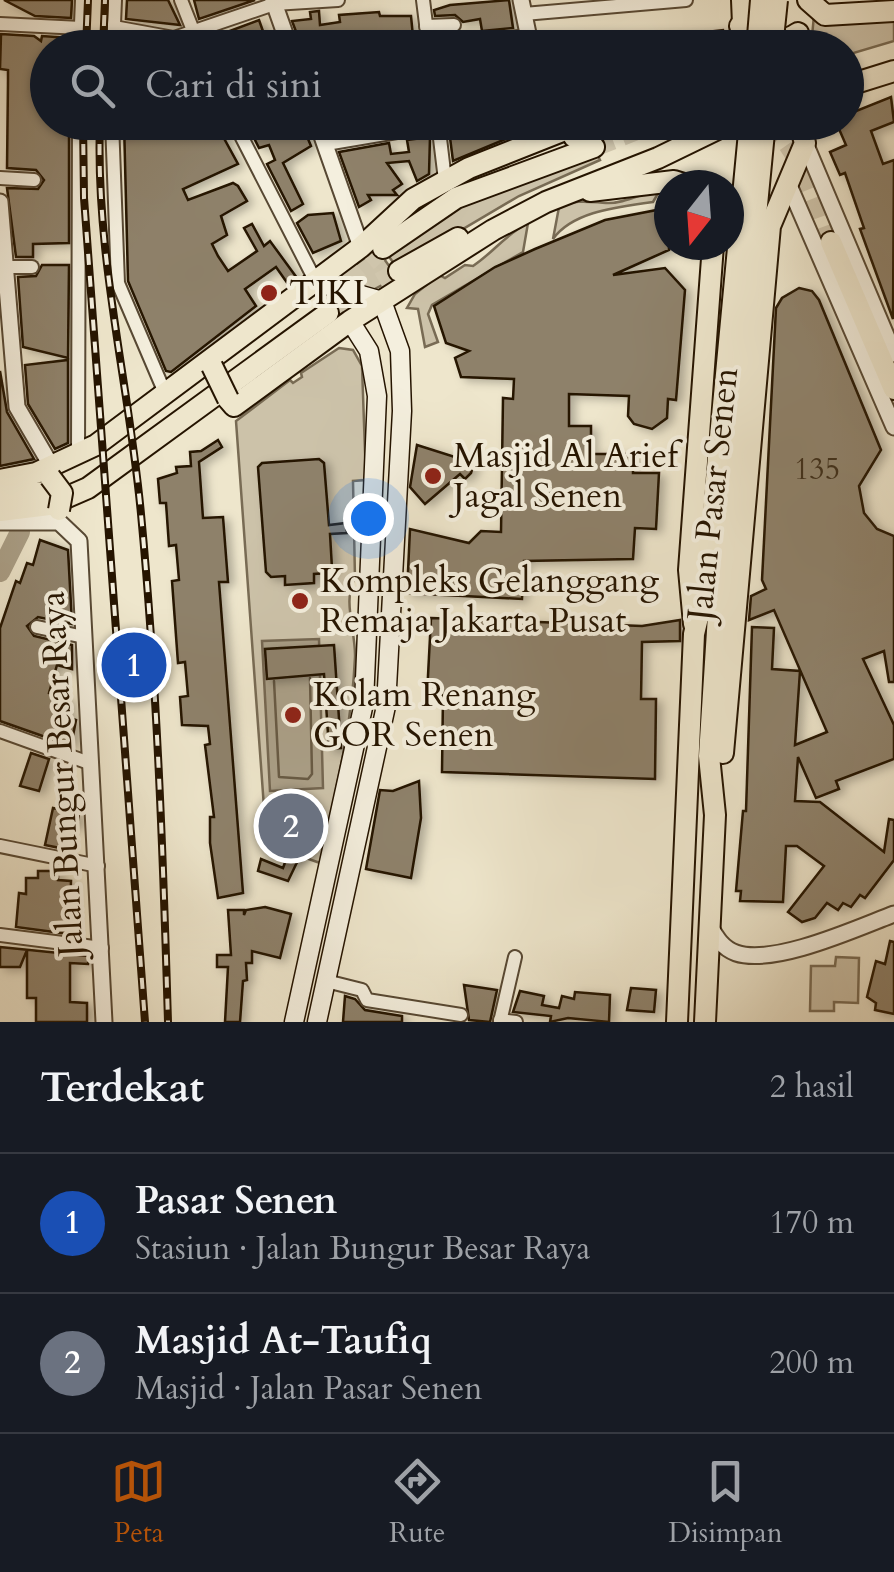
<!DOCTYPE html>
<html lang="id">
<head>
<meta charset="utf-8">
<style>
	:root { --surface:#171b24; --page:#242831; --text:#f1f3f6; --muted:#9ea1a6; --line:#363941; --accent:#b45309 }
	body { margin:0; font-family:Cardo,serif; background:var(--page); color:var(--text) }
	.compass { position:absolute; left:654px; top:170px; width:90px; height:90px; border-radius:50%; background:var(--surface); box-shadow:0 2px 8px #0004; rotate:197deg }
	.you { position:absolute; left:368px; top:518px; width:35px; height:35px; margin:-25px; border:8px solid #fff; border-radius:50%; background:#1a73e8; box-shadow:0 0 0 15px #1a73e833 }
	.badge { display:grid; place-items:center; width:65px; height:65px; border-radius:50%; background:var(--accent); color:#fff; font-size:32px; font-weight:700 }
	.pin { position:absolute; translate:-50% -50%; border:5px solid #fff; box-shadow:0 2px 10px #0006 }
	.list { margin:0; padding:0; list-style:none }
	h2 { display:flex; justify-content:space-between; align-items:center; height:130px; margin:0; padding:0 40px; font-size:42px }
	h2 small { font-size:32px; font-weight:400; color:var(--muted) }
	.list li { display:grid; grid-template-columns:65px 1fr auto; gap:30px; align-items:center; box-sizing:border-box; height:140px; padding:0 40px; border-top:2px solid var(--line) }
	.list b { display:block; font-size:38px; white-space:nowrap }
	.list p { margin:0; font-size:32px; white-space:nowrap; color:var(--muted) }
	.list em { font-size:32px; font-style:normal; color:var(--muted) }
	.icon { flex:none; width:55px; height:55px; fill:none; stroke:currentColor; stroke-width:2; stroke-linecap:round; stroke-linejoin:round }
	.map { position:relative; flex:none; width:894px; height:1022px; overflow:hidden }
	.search { position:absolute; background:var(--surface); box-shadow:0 2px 8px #0004; left:30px; right:30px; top:30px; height:110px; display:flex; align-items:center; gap:25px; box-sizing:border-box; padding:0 35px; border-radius:55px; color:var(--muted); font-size:38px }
	.sheet { height:410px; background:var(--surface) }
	nav { display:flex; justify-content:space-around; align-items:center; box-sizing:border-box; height:140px; border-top:2px solid var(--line); background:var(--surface); font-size:28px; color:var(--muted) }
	nav a { display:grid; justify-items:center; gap:5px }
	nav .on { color:var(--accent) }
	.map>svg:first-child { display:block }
	.green { fill:#ccc2a9; stroke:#786b54; stroke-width:2.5 }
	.water { fill:#aa9f87; stroke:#756751; stroke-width:2.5 }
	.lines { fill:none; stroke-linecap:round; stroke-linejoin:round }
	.shore { stroke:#685a44; stroke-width:2.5 }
	.river { stroke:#aa9f87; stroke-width:20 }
	.building { fill:#8e816a; stroke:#251400; stroke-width:2.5; filter:url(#shadow) }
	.primary-tunnel { stroke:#d0c6ad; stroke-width:20; stroke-dasharray:20 10; stroke-linecap:butt }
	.minor-casing { stroke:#574833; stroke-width:16 }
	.tertiary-casing { stroke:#574833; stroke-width:19 }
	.secondary-casing { stroke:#251400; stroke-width:21 }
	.primary-casing { stroke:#251400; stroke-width:24 }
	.minor { stroke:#f4efde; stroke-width:12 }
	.tertiary { stroke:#f4efde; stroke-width:15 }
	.secondary { stroke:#f4efde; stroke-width:18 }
	.primary { stroke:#eee6cc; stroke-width:20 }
	.rail-casing { stroke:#251400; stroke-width:8 }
	.rail { stroke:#f4efde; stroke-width:4; stroke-dasharray:11; stroke-linecap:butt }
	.primary-bridge-casing { stroke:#251400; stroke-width:24; stroke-linecap:butt }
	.primary-bridge { stroke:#eee6cc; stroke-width:20 }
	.poi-dot { fill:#8f2418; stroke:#f4efde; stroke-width:4 }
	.labels { text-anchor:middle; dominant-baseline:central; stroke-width:8; stroke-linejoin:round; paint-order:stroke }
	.number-label { font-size:30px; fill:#3f2f1a }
	.poi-label { font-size:35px; fill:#251400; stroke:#f4efde; text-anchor:start }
	.street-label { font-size:35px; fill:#251400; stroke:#f4efde }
</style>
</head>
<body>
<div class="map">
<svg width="894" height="1022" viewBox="0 0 894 1022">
	<defs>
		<filter id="shadow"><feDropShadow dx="5.5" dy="3" stdDeviation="5" flood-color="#0004"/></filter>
	</defs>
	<rect width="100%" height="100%" fill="#eee6cc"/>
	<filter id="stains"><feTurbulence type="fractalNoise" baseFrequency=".002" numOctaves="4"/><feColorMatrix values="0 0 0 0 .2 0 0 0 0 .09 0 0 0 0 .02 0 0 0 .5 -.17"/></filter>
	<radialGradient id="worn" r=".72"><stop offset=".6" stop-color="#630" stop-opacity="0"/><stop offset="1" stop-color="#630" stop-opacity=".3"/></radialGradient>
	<g class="green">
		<path d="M814 15 894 17V41L847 55 846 48H811Z"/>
		<path d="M594 147 600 160 519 196 397 268 383 248 427 216Z"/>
		<path d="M660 190 653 202C619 207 573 211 553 239L559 207C576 199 589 202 606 203 624 204 642 193 660 190Z"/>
		<path d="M528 223 523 252 432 305 428 314 438 342 425 347 418 309 407 308 415 294 439 275 445 278 465 265 473 266C495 251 505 235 528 223Z"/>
		<path d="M377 249 397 277 371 291 336 279Z"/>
		<path d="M339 348 353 350 362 366 366 480 353 481 355 578C342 599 356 633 355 657 352 727 335 794 320 863L275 847 266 835 236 421 290 380 293 383 302 377 301 373Z"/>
		<path d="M836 957 859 958 858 1003 834 1002V1011H810L811 966H835Z"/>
	</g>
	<path class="water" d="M319 639 323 788 270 791 262 641Z"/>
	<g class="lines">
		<path class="shore" d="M274 681 279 777 308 779 312 774 310 678"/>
		<path class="river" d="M0 572 20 532"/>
	</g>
	<g class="building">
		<path d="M4 0H72L71 18 35 16Z"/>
		<path d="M127 0H168L180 25 126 19Z"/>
		<path d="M194 0H255L199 19Z"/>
		<path d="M509 0 513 28 482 31 480 19 463 22 455 15 435 16 434 10 450 5Z"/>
		<path d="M319 11 320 25 340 22 339 15 379 12 380 16H411L414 47 398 48 397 34 382 35V48H319L314 35 300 42 292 21 311 19 310 12Z"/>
		<path d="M259 20 269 48H215L211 38Z"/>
		<path d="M723 30 726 48H616V42Z"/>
		<path d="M1 34 34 36 41 41 42 36 70 38V48H48V122H69V243L33 244V257H16L7 188 38 189 44 180 36 170 7 168 8 80V70L0 69Z"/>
		<path d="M891 97 894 122 871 131 883 164 894 160 893 319 860 229 864 228 845 173 840 175 830 152 846 145 836 122H846V115Z"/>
		<path d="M124 122H215L238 164 183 189 188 200 233 183 238 186 247 201 221 216 227 235 212 244 218 256 228 271 257 251 244 228 252 224 264 246 270 241 297 278 288 284 276 267 245 289 256 306 171 372 166 371 128 281Z"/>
		<path d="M246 122H276L278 128 289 123 293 131 303 127 311 146 283 163 303 204 291 211 267 164 275 160 269 145 259 148Z"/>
		<path d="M448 122H512L513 129 537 126 453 161Z"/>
		<path d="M430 137 429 174 417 181 409 161 387 163 402 184 393 190 397 195H368L371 200 359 207 339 152 389 143 391 154 409 152 407 140Z"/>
		<path d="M662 209 669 221V250L613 275 665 268 685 290 676 400 668 399 667 418 652 429 634 424 628 416 629 396 569 394V426H591V454H633V473H659L656 529 635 528 633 559 524 561 522 599 407 593 410 529 469 543 481 531 501 532 503 398 513 399 514 379 461 377 455 358 469 351 446 343 434 306 495 267 535 249 605 220Z"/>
		<path d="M333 213 341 241 313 253 297 223 308 215Z"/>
		<path d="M42 265H69L68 358 23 347 18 277 36 276Z"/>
		<path d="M799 288 812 291 819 300 881 450 859 486 864 513 877 529 894 536V682H889L884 651 863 659 894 725V759L836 781 839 789 816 798 798 757 795 801 820 802 884 852 889 819 894 820V860L865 898 860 895 851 907 843 903 838 910 827 903 815 918 802 922 788 912 824 866 797 846H786L783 902 740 901 741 891H736L743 811H746L752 627 774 628 772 669 800 671 795 745 827 732 774 610 749 620 751 596 766 589 762 580 776 308 782 298Z"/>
		<path d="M68 360V443L55 449 28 404 25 365Z"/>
		<path d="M0 371 7 412 34 459 0 466Z"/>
		<path d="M218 440 222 447 199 462 203 518 223 517 228 582H219L243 893 218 898 210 843V817H214L205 745 210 744 208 726 182 725 180 697 188 696 185 662 178 663 172 581 179 580 176 545 169 546 166 503H160L158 479 177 473 176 467 191 466 190 452 201 451Z"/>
		<path d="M417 445 474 463 471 473 465 479 460 474 425 504 410 487Z"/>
		<path d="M319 459 324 463 329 525 346 523 347 533 330 534 332 568 328 573 314 574V583L285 585V576L271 577 266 572 258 467 262 463Z"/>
		<path d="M40 540 68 550 72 624 38 617 27 626 34 636 72 645V669L57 665 49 693 70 702 66 716 76 720 71 746 0 721V628L16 581 20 583 27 563 33 565Z"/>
		<path d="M431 618 642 626 680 620V641L642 642 641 699H656L655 779 442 772 443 695H427Z"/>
		<path d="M334 645 341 748 329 749 324 674 267 679 265 649Z"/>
		<path d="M31 753 49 759 39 791 20 786Z"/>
		<path d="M419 781 421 818 411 878 366 869 380 790 393 791Z"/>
		<path d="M296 798 305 805 297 814 313 829 288 881 258 871 261 859 283 868 291 846 272 828V823Z"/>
		<path d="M53 808 79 814 77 826 66 824 60 848 45 845Z"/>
		<path d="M38 871H58V880L71 881 69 934 16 927 19 893 26 894V878H38Z"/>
		<path d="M265 907 291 914 280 958 252 951V963H246L247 980 243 981 240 1022H225L228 967H217V955H231L228 910H244V915L246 910Z"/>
		<path d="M890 941 894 942V1014L875 1010 876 1003 867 997 876 961 885 964Z"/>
		<path d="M0 947 89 956 88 964 70 963V1002L87 1003V1022H36V998H27V950L20 967H0Z"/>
		<path d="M464 985 497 990 490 1022 469 1020Z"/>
		<path d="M631 988 656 990 654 1012 627 1010Z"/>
		<path d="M520 991 544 996 542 1005 559 1008 562 996 574 999 575 992 610 995 609 1022 568 1018 550 1022 551 1016 513 1012Z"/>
		<path d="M345 996 355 999 365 1010 402 1016V1022H343Z"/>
	</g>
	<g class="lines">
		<g class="primary-tunnel">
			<path d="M768 122C803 152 815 201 831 242"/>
			<path d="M594 147 657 122"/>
			<path d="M322 301 383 248"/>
			<path d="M328 313 399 271"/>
		</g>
		<g class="minor-casing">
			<g id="minor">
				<path d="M181 0 200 48"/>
				<path d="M423 0 429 48"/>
				<path d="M524 14 686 0"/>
				<path d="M0 24 81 28"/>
				<path d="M426 26 454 25"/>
				<path d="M114 27 174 38 274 4 338 0"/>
				<path d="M429 46 529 36"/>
				<path d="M80 48 82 0"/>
				<path d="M113 48 115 0"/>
				<path d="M112 122 118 283 165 393"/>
				<path d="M234 122 316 282"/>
				<path d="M438 122 445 180"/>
				<path d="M326 144 438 125"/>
				<path d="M0 178 34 180"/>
				<path d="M3 267H32"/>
				<path d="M78 456 79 122"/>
				<path d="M37 627 84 637"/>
				<path d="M0 731 92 764"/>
				<path d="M0 846 98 866"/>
				<path d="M0 935 102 948"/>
				<path d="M326 981 362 990 367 1000 461 1015"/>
				<path d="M500 1020 516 1022"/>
				<path d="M500 1022 515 957"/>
			</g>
		</g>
		<g class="tertiary-casing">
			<g id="tertiary">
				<path d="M273 0 290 48"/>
				<path d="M521 0 531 48"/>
				<path d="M317 122 361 247"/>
				<path d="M805 143 894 354"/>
				<path d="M788 183 894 427"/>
				<path d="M0 202 17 407 52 467"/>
				<path d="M0 522H59L79 541 104 1022"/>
				<path d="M709 925C716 937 722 948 736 953 774 966 857 928 894 914"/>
			</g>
		</g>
		<g class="secondary-casing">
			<g id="secondary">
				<path d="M316 282 382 301 400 351 402 411 386 706 317 1022"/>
				<path d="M294 1022 364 703 377 396 369 351 350 321"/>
			</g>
		</g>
		<g class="primary-casing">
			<g id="primary">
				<path d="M742 0 744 48"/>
				<path d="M808 0 825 15 894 11"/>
				<path d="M740 26C758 40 778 47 798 33"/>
				<path d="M846 86 894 71"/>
				<path d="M574 137 608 122"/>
				<path d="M590 191 674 181 687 185"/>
				<path d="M831 242 894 389"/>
				<path d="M383 248 456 198 594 147"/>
				<path d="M399 271 458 238"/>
				<path d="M228 399 234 406 350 321 493 230 546 202 658 158 732 122"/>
				<path d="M0 480 36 473 96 445 361 247 413 199 469 168 585 122"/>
				<path d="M0 495 48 492"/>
				<path d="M0 511 49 505 88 488 328 313"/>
				<path d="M694 624 689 570 713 245"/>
				<path d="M723 753 770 226 805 143 799 122"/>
				<path d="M677 1022 694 634 706 584 750 122"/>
				<path d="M705 1022 715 815 709 756 719 600 765 122"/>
			</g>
		</g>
		<use href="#minor" class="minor"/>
		<use href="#tertiary" class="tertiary"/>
		<use href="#secondary" class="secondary"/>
		<use href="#primary" class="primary"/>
		<g class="rail-casing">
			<g id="rail">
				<path d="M86 48 88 0"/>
				<path d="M103 48 105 0"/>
				<path d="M83 122 84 198 145 1022"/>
				<path d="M100 122C95 255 129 383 141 514 157 683 163 853 168 1022"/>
			</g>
		</g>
		<use href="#rail" class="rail"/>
		<g class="primary-bridge-casing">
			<g id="primary-bridge">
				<path d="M757 48 761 0"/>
				<path d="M772 48 777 0"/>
				<path d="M212 366 228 399"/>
				<path d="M50 477 62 493 59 510"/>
			</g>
		</g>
		<use href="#primary-bridge" class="primary-bridge"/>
	</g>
	<g class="poi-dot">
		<circle cx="269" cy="293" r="10"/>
		<circle cx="433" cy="476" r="10"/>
		<circle cx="300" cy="601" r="10"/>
		<circle cx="293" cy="715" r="10"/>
	</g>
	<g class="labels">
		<g class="number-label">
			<text x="817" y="469">135</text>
		</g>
		<g class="poi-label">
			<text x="289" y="293">TIKI</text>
			<text x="453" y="456">Masjid Al Arief<tspan x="453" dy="40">Jagal Senen</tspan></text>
			<text x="320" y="581">Kompleks Gelanggang<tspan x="320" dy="40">Remaja Jakarta Pusat</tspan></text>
			<text x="313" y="695">Kolam Renang<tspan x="313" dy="40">GOR Senen</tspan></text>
		</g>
		<g class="street-label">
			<text transform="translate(713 494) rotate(-84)">Jalan Pasar Senen</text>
			<text transform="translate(62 774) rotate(-93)">Jalan Bungur Besar Raya</text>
		</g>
	</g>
	<rect width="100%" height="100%" filter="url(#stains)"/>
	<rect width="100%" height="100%" fill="url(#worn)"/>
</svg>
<svg class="compass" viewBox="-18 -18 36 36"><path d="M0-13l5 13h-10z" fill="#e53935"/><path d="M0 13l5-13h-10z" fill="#9ea1a6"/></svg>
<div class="you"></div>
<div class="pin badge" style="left:134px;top:665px;background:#1a4fb4">1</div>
<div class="pin badge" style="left:291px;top:826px;background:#6b7280">2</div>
<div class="search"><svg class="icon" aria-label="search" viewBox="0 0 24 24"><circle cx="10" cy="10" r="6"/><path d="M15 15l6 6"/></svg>Cari di sini</div>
</div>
<section class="sheet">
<h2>Terdekat<small>2 hasil</small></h2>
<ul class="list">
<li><span class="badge" style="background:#1a4fb4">1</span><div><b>Pasar Senen</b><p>Stasiun · Jalan Bungur Besar Raya</p></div><em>170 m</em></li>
<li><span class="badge" style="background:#6b7280">2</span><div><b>Masjid At-Taufiq</b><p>Masjid · Jalan Pasar Senen</p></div><em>200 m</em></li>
</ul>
</section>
<nav>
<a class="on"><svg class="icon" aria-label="map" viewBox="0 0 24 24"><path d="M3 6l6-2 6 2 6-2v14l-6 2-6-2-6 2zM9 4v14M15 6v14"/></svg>Peta</a>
<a><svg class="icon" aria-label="directions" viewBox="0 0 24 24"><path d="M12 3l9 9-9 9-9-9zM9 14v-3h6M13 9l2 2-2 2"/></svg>Rute</a>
<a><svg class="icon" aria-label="saved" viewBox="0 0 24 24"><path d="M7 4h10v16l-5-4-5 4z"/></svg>Disimpan</a>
</nav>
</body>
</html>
